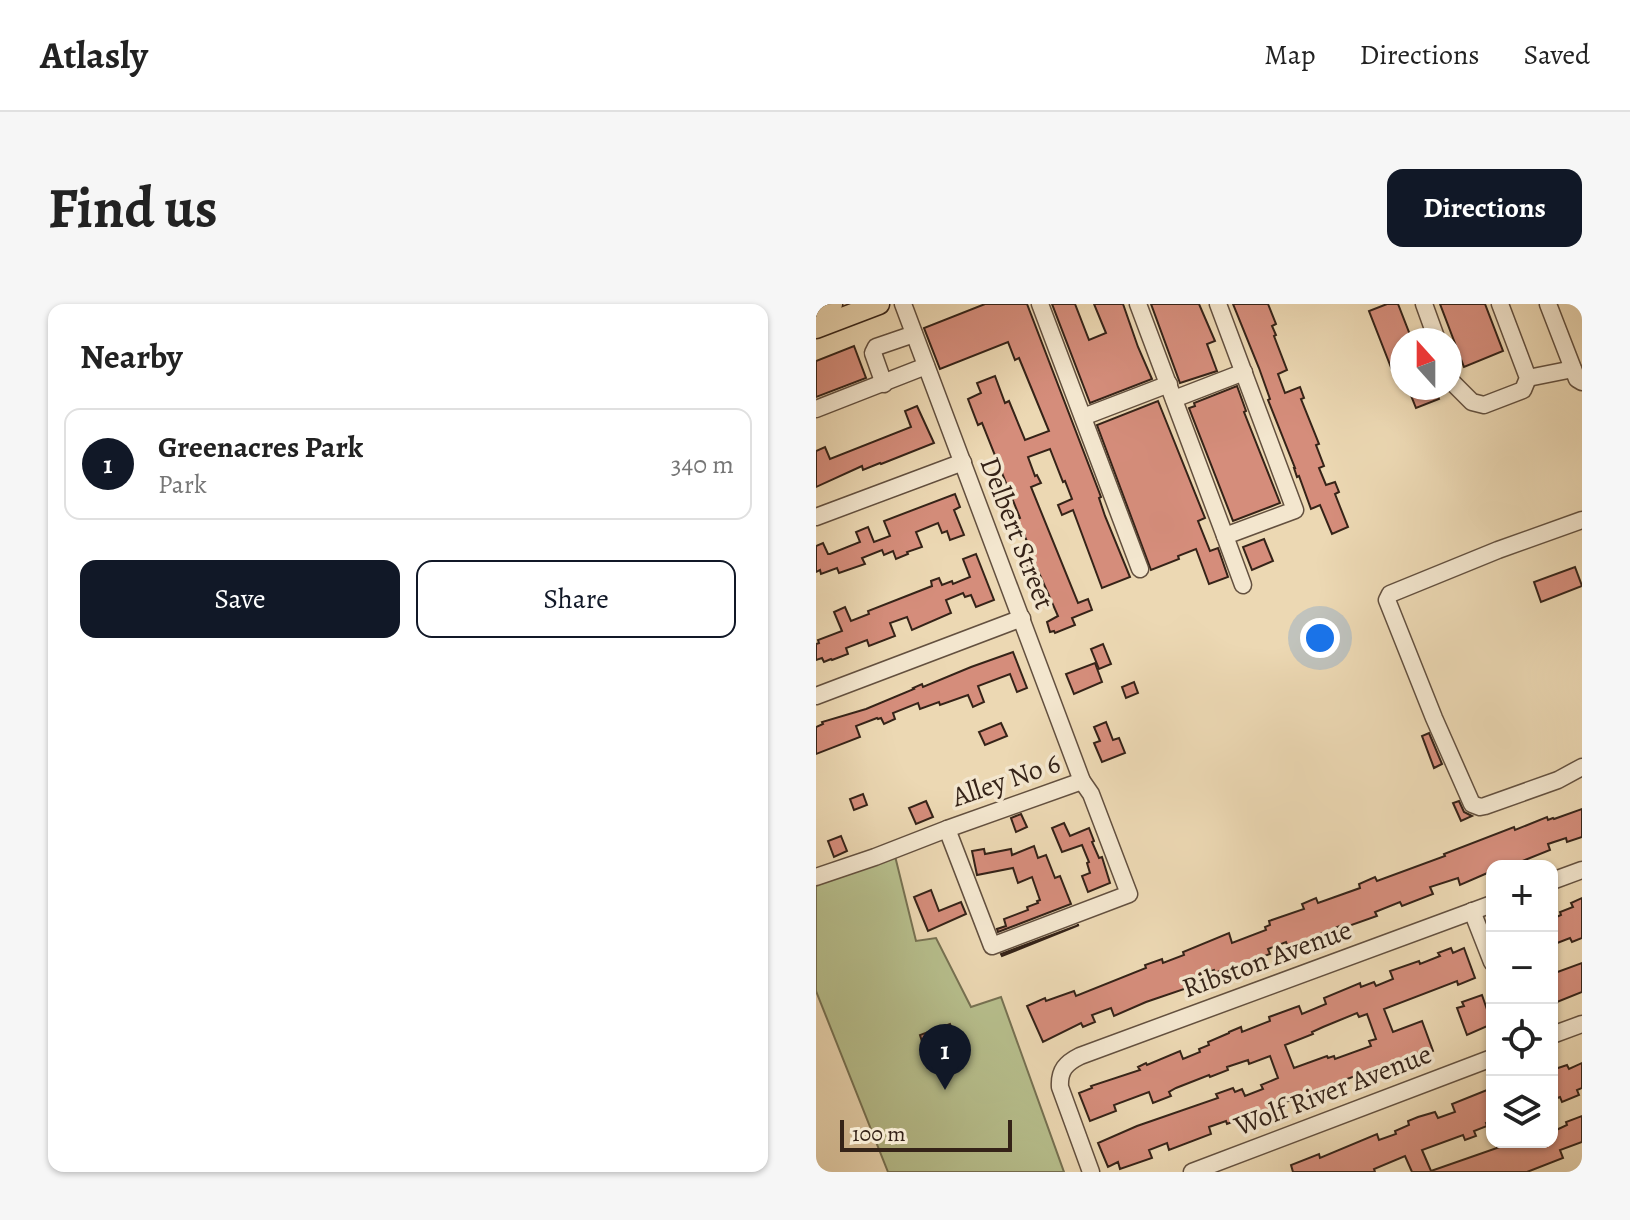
<!DOCTYPE html>
<html lang="en">
<head>
<meta charset="utf-8">
<style>
	:root { --surface:#fff; --page:#f6f6f6; --text:#222; --muted:#767676; --line:#e0e0e0; --accent:#111827 }
	body { margin:0; font-family:Alegreya,serif; background:var(--page); color:var(--text) }
	.controls { position:absolute; right:24px; bottom:24px; display:grid; overflow:hidden; border-radius:16px; box-shadow:0 2px 6px #0004 }
	.controls button { width:72px; height:72px; display:grid; place-items:center; padding:0; border:0; border-bottom:2px solid var(--line); background:var(--surface); color:var(--text); font:40px sans-serif }
	.compass { position:absolute; left:574px; top:24px; width:72px; height:72px; border-radius:50%; background:var(--surface); box-shadow:0 2px 6px #0004; rotate:339deg }
	.scale { position:absolute; left:24px; bottom:20px; width:172px; box-sizing:border-box; padding-left:8px; border:4px solid #352318; border-top:0; font-size:22px; line-height:28px; white-space:nowrap; color:#352318; -webkit-text-stroke:6px #f3e6ce; paint-order:stroke }
	.you { position:absolute; left:504px; top:334px; width:28px; height:28px; margin:-20px; border:6px solid #fff; border-radius:50%; background:#1a73e8; box-shadow:0 0 0 12px #1a73e833 }
	.badge { display:grid; place-items:center; width:52px; height:52px; border-radius:50%; background:var(--accent); color:#fff; font-size:26px; font-weight:700 }
	.pin { position:absolute; translate:-50% -66px; filter:drop-shadow(0 2px 4px #0008) }
	.pin::after { content:''; position:absolute; top:42px; width:28px; height:24px; background:inherit; clip-path:polygon(0 0,100% 0,50% 100%) }
	.list { margin:0; padding:0; list-style:none }
	h2 { display:flex; justify-content:space-between; align-items:center; height:104px; margin:0; padding:0 32px; font-size:34px }
	h2 small { font-size:26px; font-weight:400; color:var(--muted) }
	.list li { display:grid; grid-template-columns:52px 1fr auto; gap:24px; align-items:center; box-sizing:border-box; height:112px; margin:0 16px 16px; padding:0 16px; border:2px solid var(--line); border-radius:16px }
	.list b { display:block; font-size:30px; white-space:nowrap }
	.list p { margin:0; font-size:26px; white-space:nowrap; color:var(--muted) }
	.list em { font-size:26px; font-style:normal; color:var(--muted) }
	.actions { display:flex; gap:16px; padding:24px 32px }
	.actions a { flex:1; padding:18px 0; border:2px solid var(--accent); border-radius:16px; text-align:center; font-size:28px; color:var(--accent) }
	.actions .main { background:var(--accent); color:#fff }
	.icon { flex:none; width:44px; height:44px; fill:none; stroke:currentColor; stroke-width:2; stroke-linecap:round; stroke-linejoin:round }
	.map { position:relative; flex:none; width:766px; height:868px; overflow:hidden; border-radius:16px }
	header { display:flex; align-items:center; gap:48px; box-sizing:border-box; height:112px; padding:0 40px; background:var(--surface); border-bottom:2px solid var(--line) }
	header strong { font-size:38px }
	nav { display:flex; gap:44px; margin-inline-start:auto; font-size:28px }
	.intro { display:flex; align-items:center; justify-content:space-between; box-sizing:border-box; height:192px; padding:0 48px }
	h1 { margin:0; font-size:56px }
	.button { padding:20px 36px; border-radius:16px; background:var(--accent); color:#fff; font-size:28px; font-weight:700 }
	main { display:flex; gap:48px; padding:0 48px }
	aside { flex:1; background:var(--surface); border-radius:16px; box-shadow:0 2px 6px #0004 }
	.map>svg:first-child { display:block }
	.green { fill:#b7bf8d; stroke:#767152; stroke-width:2 }
	.building { fill:#d58d7b; stroke:#352318; stroke-width:2; fill-rule:evenodd }
	.lines { fill:none; stroke-linecap:round; stroke-linejoin:round }
	.minor-casing { stroke:#63503f; stroke-width:19 }
	.major-casing { stroke:#352318; stroke-width:23 }
	.minor { stroke:#f3e6ce; stroke-width:16 }
	.major { stroke:#ecd8b3; stroke-width:20 }
	.labels { text-anchor:middle; dominant-baseline:central; stroke-width:7; stroke-linejoin:round; paint-order:stroke }
	.street-label { font-size:28px; fill:#352318; stroke:#f3e6ce }
</style>
</head>
<body>
<header>
<strong>Atlasly</strong>
<nav><a>Map</a><a>Directions</a><a>Saved</a></nav>
</header>
<div class="intro"><h1>Find us</h1><a class="button">Directions</a></div>
<main>
<aside>
<h2>Nearby<small></small></h2>
<ul class="list">
<li><span class="badge">1</span><div><b>Greenacres Park</b><p>Park</p></div><em>340 m</em></li>
</ul>
<div class="actions"><a class="main">Save</a><a>Share</a></div>
</aside>
<div class="map">
<svg width="766" height="868" viewBox="0 0 766 868">
	<rect width="100%" height="100%" fill="#ecd8b3"/>
	<filter id="stains"><feTurbulence type="fractalNoise" baseFrequency=".0025" numOctaves="4"/><feColorMatrix values="0 0 0 0 .2 0 0 0 0 .09 0 0 0 0 .02 0 0 0 .5 -.17"/></filter>
	<radialGradient id="worn" r=".72"><stop offset=".6" stop-color="#630" stop-opacity="0"/><stop offset="1" stop-color="#630" stop-opacity=".3"/></radialGradient>
	<path class="green" d="M79 552 100 637 120 634 155 703 185 693 248 868H72L0 687V578Z"/>
	<g class="building">
		<path d="M169 0H211L285 193 283 194 289 212 314 273 286 284 257 206 246 211 242 201 256 195 249 177 247 178 234 145 212 153 219 172 221 171 225 179 215 183 262 299 272 295 276 306 256 314 259 321 239 329 238 327 234 328 231 318 242 312 220 262 213 265 209 257 218 253 201 215 204 214 166 119 162 121 152 95 165 89 161 79 179 72 189 99 193 97 209 136 233 127 203 54 199 56 192 38 124 65 108 24Z"/>
		<path d="M236 0H259L273 36 290 29 278 0H307L322 43 336 75 274 99Z"/>
		<path d="M335 0H383L399 37 391 40 401 67 364 79Z"/>
		<path d="M417 0H452L460 20 456 22 460 31 458 32 471 66 462 70 469 89 484 83 488 94 485 95 503 140 500 141 508 162 503 164 510 181 519 178 523 188 519 190 532 223 516 230 504 201 495 205 483 172 481 173 478 164H479L452 96 454 95 443 64Z"/>
		<path d="M571 0H582L596 36H586V62L576 66 553 7Z"/>
		<path d="M624 0H669L687 47 648 63Z"/>
		<path d="M38 42 50 74 0 93V57Z"/>
		<path d="M421 82 430 107 428 108 464 199 417 217 373 104 379 102 378 99Z"/>
		<path d="M592 84H619L623 95 600 104Z"/>
		<path d="M342 97 389 214 382 217 394 247 402 244 412 273 393 280 380 245 362 252 363 255 335 266 281 121Z"/>
		<path d="M101 102 118 139 65 160 64 159 47 166 46 162 0 183V147L9 143 14 155 95 123 89 107Z"/>
		<path d="M139 190 144 203 138 206 148 231 134 236 131 227 126 229 122 219 100 228 106 243 91 248 92 250 80 255 77 247 68 251 66 246 46 254 49 260 23 269 21 264 5 270 4 266 0 268V242L7 239 12 250H14L44 238 40 228 52 223 58 238 74 232 68 217Z"/>
		<path d="M448 235 457 257 436 266 427 243Z"/>
		<path d="M160 250 178 296 160 303 155 291 149 293 147 289 130 296 135 309 96 326 91 313 74 319 79 332 53 342 51 336 30 344 32 350 16 356 15 355 8 358 6 354 0 356V340L3 339 2 336 26 327 18 308 29 303 35 317 53 310 52 307 116 282 115 277 123 274 126 281 136 277 137 280 154 273 147 255Z"/>
		<path d="M759 263 766 282 725 298 718 278Z"/>
		<path d="M287 340 295 360 283 365 275 345Z"/>
		<path d="M197 348 211 384 201 388 194 370 162 382 168 398 157 403 152 391 124 401 123 398 104 405 102 399 77 409 79 415 68 420 65 414 62 415 61 414 40 422 44 433 0 450V423L7 420 6 418 50 405 98 385 97 384 106 380 107 383 155 363Z"/>
		<path d="M279 359 286 378 258 390 250 370Z"/>
		<path d="M318 378 322 389 310 394 306 383Z"/>
		<path d="M290 418 297 436 303 434 309 449 286 458 278 439 284 437 278 423Z"/>
		<path d="M185 419 191 432 169 441 163 428Z"/>
		<path d="M613 429 626 460 618 464 606 432Z"/>
		<path d="M47 490 51 501 38 506 34 495Z"/>
		<path d="M110 497 117 513 100 520 93 504Z"/>
		<path d="M643 497 648 508 656 512 645 517 637 499Z"/>
		<path d="M766 505V533L751 538 750 534 732 540 734 546 694 562H676V567L644 581 642 574 614 583 617 590 586 602 584 598 559 608 561 612 527 624 526 621 504 630 505 633 483 642 473 645 470 638 452 645 454 650 424 661 425 664 413 669 411 664 399 669 398 666 380 672 383 680 330 698 298 712 295 704 276 711 279 718 267 723 265 719 227 738 211 702 229 694 230 697 258 687 260 692 330 664 329 661 346 655 347 659 368 651 367 648 413 629 416 639 450 626 449 623 454 621 453 617 488 605 486 600 500 594 502 599 544 584 543 580 559 573 561 577 629 552 628 550 698 523 699 526 731 513 732 516 737 514 738 515Z"/>
		<path d="M205 510 211 523 200 528 195 514Z"/>
		<path d="M248 519 254 532 273 524 278 537 276 538 283 554 286 553 294 579 272 588 266 572 274 569 271 559 273 558 266 541 246 548 236 524Z"/>
		<path d="M25 532 31 547 18 553 12 537Z"/>
		<path d="M218 542 222 554 230 551 239 574 244 572 255 600 182 628 181 625 190 622 188 615 212 606 211 603 222 599 221 597 224 596 216 573 202 579 197 564 161 571 156 547 168 545 169 550 195 545 196 551Z"/>
		<path d="M115 586 123 607 145 598 150 610 112 627 98 593Z"/>
		<path d="M766 594V634L756 638 754 634 736 641V615L745 611 744 608 757 603 755 599Z"/>
		<path d="M263 621 186 652 185 650Z"/>
		<path d="M635 644 637 649 648 644 659 674 642 681 641 677 568 705 577 728 606 717 617 747 605 752 604 748 576 759 578 763 543 774 542 771 517 780 519 784 485 797 484 793 455 803 456 808 425 820 424 815 411 820 410 817 393 823 395 830 353 846 351 839 333 846 336 854 304 865 302 858 292 863 282 839 321 822 402 794 400 790 417 784 419 788 426 785 429 792 447 785 445 781 462 774 454 752 433 760 432 756 411 763 412 766 394 773 393 771 360 784 353 788 355 792 337 799 333 788 298 801 300 807 274 817 263 789 276 784 275 782 324 766 322 763 330 759 331 761 364 747 367 755 384 748 383 745 393 741 392 738 413 729V728L425 723 426 728 454 717 453 713 483 702 486 710 510 700 508 694 544 679 545 683 558 678 560 682 577 675 574 667 603 657 604 660 624 652 622 649ZM541 709 543 713 551 710 560 735 553 737 555 742 519 755 518 752 512 754 511 752 478 764 469 741 497 730 496 728 507 723Z"/>
		<path d="M766 659V688L736 700V670Z"/>
		<path d="M666 691 676 720 651 731 641 704 648 702 646 698Z"/>
		<path d="M134 720 140 735 109 747 104 731Z"/>
		<path d="M766 759V784L761 786 763 791 746 798 744 793 736 796V766L751 761 753 765Z"/>
		<path d="M676 784V817L670 819 671 822 658 827 660 832 649 836 647 831 606 846 615 867 698 838H736V828L751 821 750 818 766 812V838L744 846 747 854 711 868H596L589 852 558 865 559 868H477L475 861 503 850 504 854 561 830 563 836 580 830 579 827 593 821 592 817 602 813 619 808 622 814 639 808 636 800Z"/>
	</g>
	<g class="lines">
		<g class="minor-casing">
			<g id="minor">
				<path d="M87 0 266 477 275 490 313 590 176 642 131 525"/>
				<path d="M224 0 324 265"/>
				<path d="M322 0 409 232 479 206 402 0"/>
				<path d="M608 0 621 36"/>
				<path d="M732 0 761 75 766 78"/>
				<path d="M634 72 636 78 656 98 668 101 707 86 712 74 684 0"/>
				<path d="M712 74 757 65"/>
				<path d="M68 80 57 49 60 43 98 30"/>
				<path d="M358 95 428 68"/>
				<path d="M0 105 110 62"/>
				<path d="M267 113 353 80"/>
				<path d="M0 213 147 158"/>
				<path d="M766 216 682 246 574 290 571 296 618 414 656 500 664 503 669 502 742 476 766 463"/>
				<path d="M409 232 427 281"/>
				<path d="M0 392 206 314"/>
				<path d="M0 573 59 553 131 525 266 477"/>
				<path d="M736 577 766 566"/>
				<path d="M656 607 676 658"/>
				<path d="M736 731 766 720"/>
				<path d="M275 868 244 783C243 766 250 759 264 752L676 600"/>
				<path d="M376 868 676 754"/>
			</g>
		</g>
		<g class="major-casing">
			<g id="major">
				<path d="M0 7 16 0"/>
				<path d="M0 24 63 0"/>
			</g>
		</g>
		<use href="#minor" class="minor"/>
		<use href="#major" class="major"/>
	</g>
	<g class="labels">
		<g class="street-label">
			<text transform="translate(201 229) rotate(69)">Delbert Street</text>
			<text transform="translate(190 476) rotate(-19)">Alley No 6</text>
			<text transform="translate(451 655) rotate(-20)">Ribston Avenue</text>
			<text transform="translate(517 786) rotate(-21)">Wolf River Avenue</text>
		</g>
	</g>
	<rect width="100%" height="100%" filter="url(#stains)"/>
	<rect width="100%" height="100%" fill="url(#worn)"/>
</svg>
<div class="controls">
<button>+</button>
<button>−</button>
<button><svg class="icon" aria-label="locate" viewBox="0 0 24 24"><circle cx="12" cy="12" r="6"/><path d="M12 2v4M12 18v4M2 12h4M18 12h4"/></svg></button>
<button><svg class="icon" aria-label="layers" viewBox="0 0 24 24"><path d="M12 4l9 5-9 5-9-5zM3 14l9 5 9-5"/></svg></button>
</div>
<svg class="compass" viewBox="-18 -18 36 36"><path d="M0-13l5 13h-10z" fill="#e53935"/><path d="M0 13l5-13h-10z" fill="#767676"/></svg>
<div class="scale">100 m</div>
<div class="you"></div>
<div class="pin badge" style="left:129px;top:786px">1</div>
</div>
</main>
</body>
</html>
